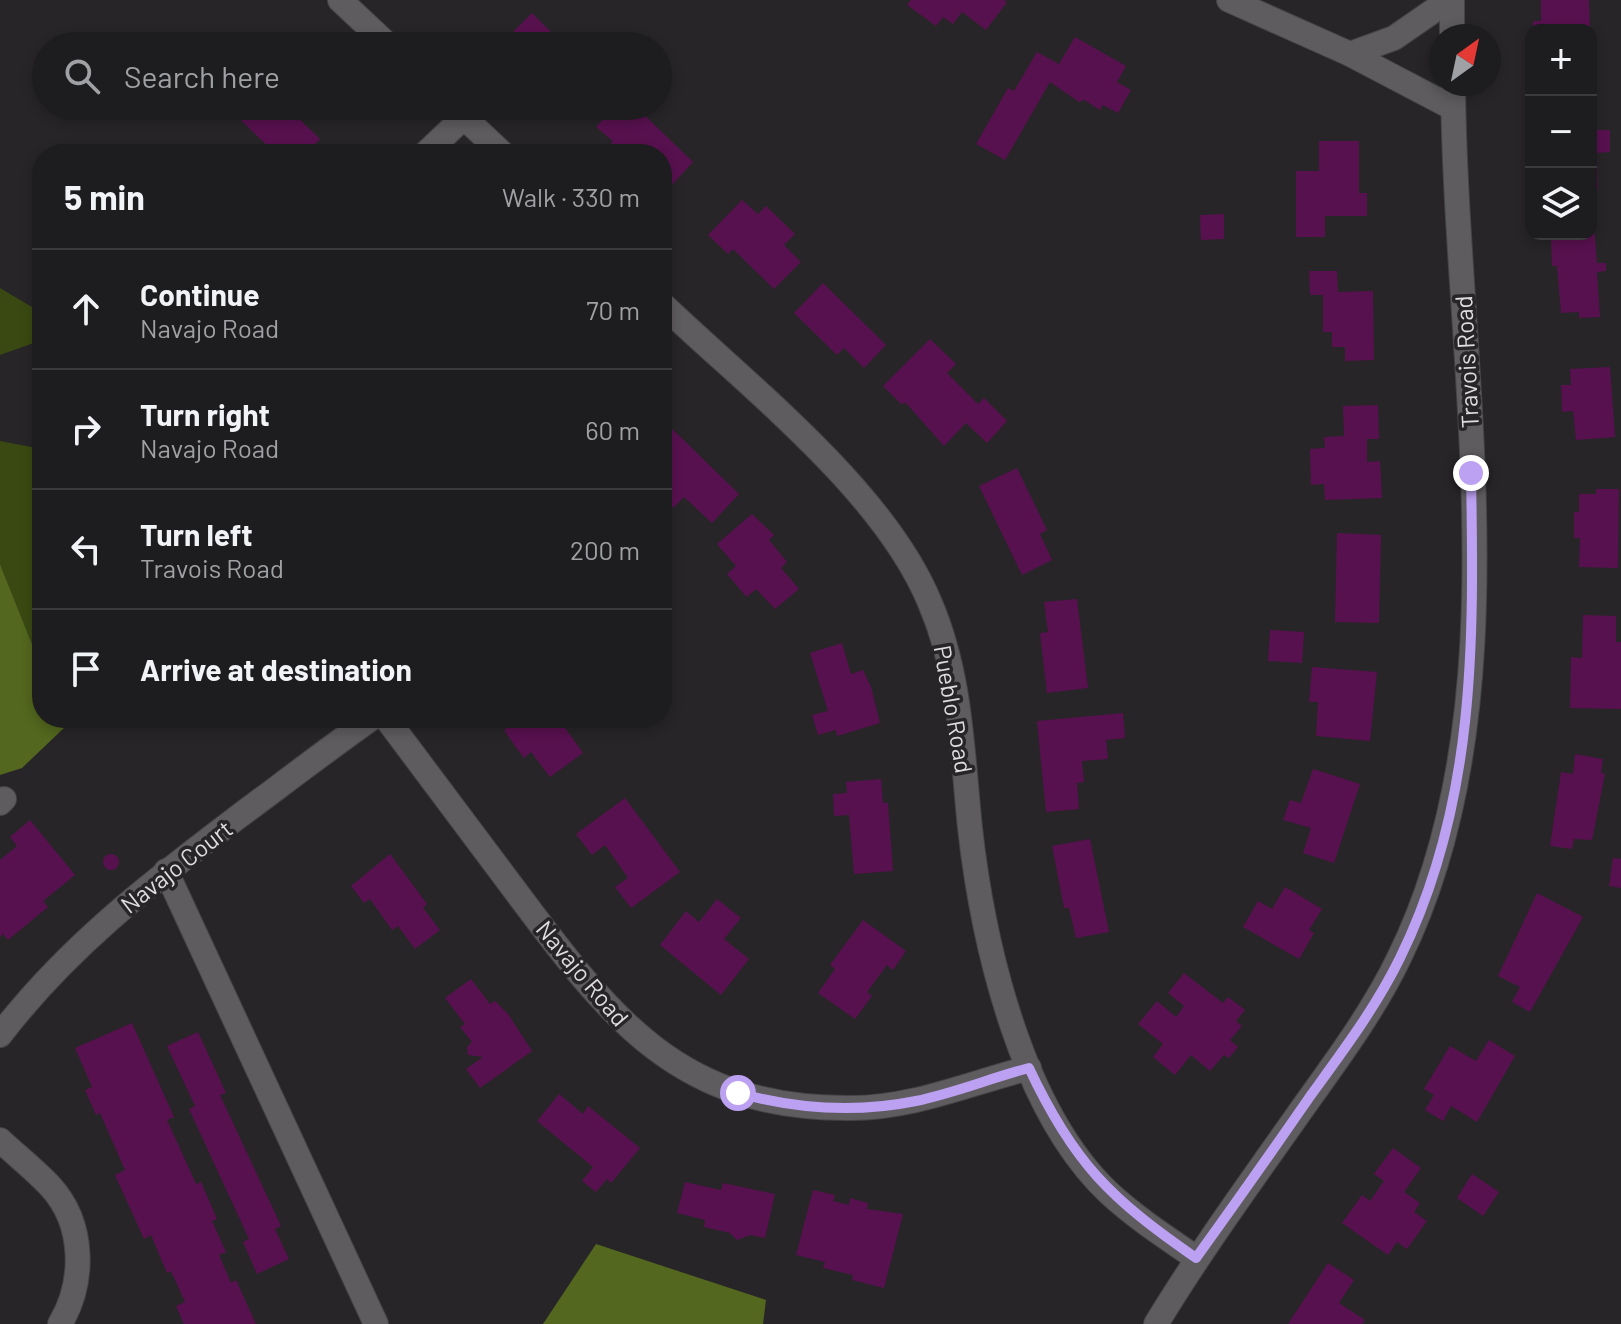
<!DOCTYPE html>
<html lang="en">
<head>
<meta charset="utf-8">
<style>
	:root { --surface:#1d1c1e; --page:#252527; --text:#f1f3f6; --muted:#a0a1a4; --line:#3b3a3c }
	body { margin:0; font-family:Barlow,sans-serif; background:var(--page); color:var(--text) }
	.controls { position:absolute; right:24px; top:24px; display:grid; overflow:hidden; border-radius:16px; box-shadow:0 4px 12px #0003 }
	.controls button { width:72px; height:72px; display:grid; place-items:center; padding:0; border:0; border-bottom:2px solid var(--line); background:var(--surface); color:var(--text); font:40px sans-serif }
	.compass { position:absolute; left:1429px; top:24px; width:72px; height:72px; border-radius:50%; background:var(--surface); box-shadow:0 4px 12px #0003; rotate:33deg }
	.stop { position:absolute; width:24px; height:24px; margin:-18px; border:6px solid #bca0f2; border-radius:50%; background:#fff }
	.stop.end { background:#bca0f2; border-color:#fff; box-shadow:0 2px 8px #0008 }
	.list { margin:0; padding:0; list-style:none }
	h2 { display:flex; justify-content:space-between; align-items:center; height:104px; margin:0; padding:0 32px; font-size:34px }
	h2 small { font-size:26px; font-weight:400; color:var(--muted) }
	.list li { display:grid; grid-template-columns:52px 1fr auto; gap:24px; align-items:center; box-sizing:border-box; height:120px; padding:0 32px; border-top:2px solid var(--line) }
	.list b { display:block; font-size:30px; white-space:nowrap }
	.list p { margin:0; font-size:26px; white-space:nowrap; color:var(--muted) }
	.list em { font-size:26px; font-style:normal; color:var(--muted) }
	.icon { flex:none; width:44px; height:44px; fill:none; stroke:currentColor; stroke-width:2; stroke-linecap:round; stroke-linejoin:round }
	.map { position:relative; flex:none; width:1621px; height:1324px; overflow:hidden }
	.search { position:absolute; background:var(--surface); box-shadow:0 4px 12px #0003; left:32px; top:32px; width:640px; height:88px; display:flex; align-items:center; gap:20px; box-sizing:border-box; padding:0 28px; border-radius:44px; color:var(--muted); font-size:30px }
	.panel { position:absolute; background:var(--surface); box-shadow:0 4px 12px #0003; left:32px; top:144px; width:640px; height:584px; border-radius:32px }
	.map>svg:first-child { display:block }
	.green { fill:#3a4911 }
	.forest { fill:#53671e }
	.building { fill:#58114f }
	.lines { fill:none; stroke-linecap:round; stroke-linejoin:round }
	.minor-casing { stroke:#454446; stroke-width:26 }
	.minor { stroke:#5e5c5f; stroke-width:24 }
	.route { stroke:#bca0f2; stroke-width:10 }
	.labels { text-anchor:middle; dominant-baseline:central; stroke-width:7; stroke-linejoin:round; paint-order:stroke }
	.street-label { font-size:24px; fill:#dddcde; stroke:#272528 }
</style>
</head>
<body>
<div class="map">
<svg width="1621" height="1324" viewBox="0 0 1621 1324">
	<rect width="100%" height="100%" fill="#272528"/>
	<g class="green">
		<path d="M0 288 42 313V340L0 355Z"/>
		<path d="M0 441 42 449V641L32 644 0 564Z"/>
	</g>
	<g class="forest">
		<path d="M0 564 42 669V718H62L65 727 22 768 0 775Z"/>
		<path d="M596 1244 766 1300 763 1324H543Z"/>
	</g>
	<g class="building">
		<path d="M911 0H1004L1007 2 986 30 962 12 953 24 943 17 936 26 907 5Z"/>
		<path d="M1541 0H1589L1590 30H1533V21H1541Z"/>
		<path d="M532 13 560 41 566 46H507L503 42Z"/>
		<path d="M1075 37 1126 66 1117 82 1131 90 1118 113 1103 105 1100 110 1084 100 1079 102 1050 82 1005 160 976 144 1008 88 1014 91 1037 52 1059 64Z"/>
		<path d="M226 106H286L320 139 306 154H276Z"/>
		<path d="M615 106H635L693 162 670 187 662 180V154H618L609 146 613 141 596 127Z"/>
		<path d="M1591 130H1610V152L1597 153 1598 189H1591Z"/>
		<path d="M1319 141H1359V193H1367V216H1325V237H1296V171H1319Z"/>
		<path d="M742 200 758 214 766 206 795 234 784 245 801 262 774 289 733 249 728 254 708 235Z"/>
		<path d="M1224 214V239L1201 240 1200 215Z"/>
		<path d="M1591 225H1594L1597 263H1606V271L1597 272 1600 317 1579 318V312L1561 313 1557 266H1552L1551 240H1564V234H1591Z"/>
		<path d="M1309 271H1337L1338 292 1373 291 1374 360 1345 361V347H1332V332H1323V295H1310Z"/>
		<path d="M823 283 886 345 864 368 844 348 837 355 794 313Z"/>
		<path d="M930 339 956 364 947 373 978 404 984 398 1007 421 987 443 966 423 944 446 906 403 901 404 883 386Z"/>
		<path d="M1610 367 1615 437 1576 440 1573 411 1562 412 1561 385H1571L1570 369Z"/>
		<path d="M1378 405 1379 439H1367V462L1380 461 1382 498 1325 500 1324 484 1311 485 1310 449 1325 448 1324 437 1344 436 1343 406Z"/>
		<path d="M665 422 739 494 712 523 684 497 673 508 662 498Z"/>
		<path d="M1017 468 1047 530 1040 534 1052 560 1022 575 979 486Z"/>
		<path d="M1596 489H1619L1618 568 1579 567 1580 538H1574V512H1579V494H1596Z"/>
		<path d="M752 514 774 535 769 540 787 562 781 568 799 589 775 609 756 589 747 597 744 594 727 574 736 566 717 544Z"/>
		<path d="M1337 533 1381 535 1379 623 1335 622Z"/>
		<path d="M1077 599 1088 688 1047 693 1040 633 1048 632 1044 602Z"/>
		<path d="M1583 615 1616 616V642H1621V709L1570 708 1571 657 1582 658Z"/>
		<path d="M1270 630 1304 632 1302 663 1268 661Z"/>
		<path d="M842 643 851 674 863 670 871 687 880 723 837 736 836 730 818 735 812 715 828 711 810 653Z"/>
		<path d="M1312 667 1377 672 1370 741 1316 736 1318 702H1309Z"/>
		<path d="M1123 713 1125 738 1106 740 1108 759 1082 761 1084 782 1077 783 1079 809 1046 812 1037 721Z"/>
		<path d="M506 718H558L583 753 550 777 531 752 524 758 515 746 504 730 511 725Z"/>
		<path d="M1575 754 1603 759 1601 773 1605 774 1592 840 1574 839 1572 849 1550 846 1561 772 1573 774Z"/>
		<path d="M1313 769 1360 784 1334 863 1303 853 1311 828 1283 820 1290 800 1301 803Z"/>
		<path d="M881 779 883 803H888L893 871 854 874 849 815 834 816 833 794 847 793 846 782Z"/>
		<path d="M625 798 680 872 631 908 615 887 628 878 605 845 592 855 576 834Z"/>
		<path d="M30 820 75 875 43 901 48 907 8 940 3 934 0 937V860L17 846 10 837Z"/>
		<path d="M1090 839 1109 932 1076 938 1069 908H1064L1052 846Z"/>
		<circle cx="111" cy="862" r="8"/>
		<path d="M390 854 427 904 423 908 440 930 415 949 398 926 392 930 370 899 364 903 351 886Z"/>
		<path d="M1613 858 1621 859V888L1609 886Z"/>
		<path d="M1285 887 1322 909 1309 930 1314 933 1299 959 1243 927 1258 901 1272 909Z"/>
		<path d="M1537 893 1583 917 1530 1012 1512 1002 1520 987 1498 976Z"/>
		<path d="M717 899 741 918 724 939 749 959 721 995 660 945 686 911 699 922Z"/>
		<path d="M863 920 906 951 893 970 887 965 867 992 872 996 855 1019 818 993 835 969 830 965Z"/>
		<path d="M1184 973 1223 1003 1228 997 1245 1010 1236 1021 1242 1026 1230 1040 1238 1047 1229 1058 1224 1055 1210 1071 1191 1055 1175 1075 1153 1057 1163 1044 1138 1024 1157 1001 1176 1017 1184 1006 1168 993Z"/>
		<path d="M471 979 490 1004 495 1001 508 1014 532 1051 480 1088 466 1069 483 1057 468 1055 467 1047 472 1042 460 1027 465 1024 445 998Z"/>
		<path d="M132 1023 174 1117 167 1120 196 1184 201 1182 217 1219 212 1221 226 1252 219 1255 231 1283 236 1280 256 1324H184L176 1306 185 1302 171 1271 167 1273 151 1235 144 1239 115 1175 125 1170 100 1113 96 1115 85 1090 92 1087 75 1048Z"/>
		<path d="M198 1032 226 1093 220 1095 281 1226 275 1229 289 1259 257 1274 243 1242 249 1239 189 1109 195 1106 167 1046Z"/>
		<path d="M1489 1040 1515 1056 1477 1122 1451 1106 1443 1121 1425 1110 1434 1095 1424 1089 1450 1046 1476 1061Z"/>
		<path d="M559 1094 583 1114 588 1106 640 1148 611 1183 607 1179 596 1192 582 1181 593 1167 537 1121Z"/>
		<path d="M1393 1148 1421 1168 1404 1192 1420 1203 1414 1212 1427 1221 1407 1249 1397 1242 1388 1255 1342 1223 1362 1195 1370 1201 1384 1181 1374 1174Z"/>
		<path d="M1472 1174 1499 1192 1483 1216 1457 1198Z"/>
		<path d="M685 1182 721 1190 723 1183 775 1194 765 1238 750 1235 737 1240 730 1233 704 1227 705 1220 677 1213Z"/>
		<path d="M813 1190 835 1195 833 1201 849 1205 850 1198 868 1203 867 1209 903 1214 884 1288 852 1280 853 1275 823 1268 825 1262 796 1255Z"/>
		<path d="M1328 1263 1354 1280 1339 1303 1365 1320 1362 1324H1288Z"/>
	</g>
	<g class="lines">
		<g class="minor-casing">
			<g id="minor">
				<path d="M340 0 389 46"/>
				<path d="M1229 0 1350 54 1453 108"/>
				<path d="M1452 0V36"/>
				<path d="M1350 54 1394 38 1449 0"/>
				<path d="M452 106 503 154"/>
				<path d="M425 154 464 117"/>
				<path d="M662 304C750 388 884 491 930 603 961 675 962 751 970 828 983 944 1021 1110 1109 1193 1136 1218 1167 1238 1196 1258"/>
				<path d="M386 718C430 776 473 835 517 893 611 1019 680 1110 852 1108 913 1108 970 1083 1029 1068"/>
				<path d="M0 803 4 799"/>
				<path d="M166 871 376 1324"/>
				<path d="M0 1035C66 949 148 885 234 820 280 786 325 751 372 718"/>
				<path d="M0 1140C16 1155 35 1170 50 1186 85 1224 85 1282 60 1324"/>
				<path d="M1156 1324C1201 1250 1252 1180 1302 1109 1336 1061 1373 1012 1399 958 1526 700 1455 363 1453 84"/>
			</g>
		</g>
		<use href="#minor" class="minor"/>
	</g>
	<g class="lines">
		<path class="route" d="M738 1093C796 1109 857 1113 916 1101 954 1093 991 1078 1029 1068 1074 1164 1111 1199 1196 1258 1235 1204 1273 1150 1311 1095 1343 1051 1376 1007 1400 958 1476 803 1474 642 1471 473"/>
	</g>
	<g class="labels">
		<g class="street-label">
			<text transform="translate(1466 362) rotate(-93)">Travois Road</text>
			<text transform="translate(954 709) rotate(80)">Pueblo Road</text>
			<text transform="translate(176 866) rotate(-38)">Navajo Court</text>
			<text transform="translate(583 973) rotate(50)">Navajo Road</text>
		</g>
	</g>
</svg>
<div class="controls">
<button>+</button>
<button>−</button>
<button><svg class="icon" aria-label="layers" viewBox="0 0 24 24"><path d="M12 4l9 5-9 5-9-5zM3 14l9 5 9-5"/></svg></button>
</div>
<svg class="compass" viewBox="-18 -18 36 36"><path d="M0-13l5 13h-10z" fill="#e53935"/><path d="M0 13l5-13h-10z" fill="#a0a1a4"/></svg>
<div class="stop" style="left:738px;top:1093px"></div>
<div class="stop end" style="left:1471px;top:473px"></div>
<div class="search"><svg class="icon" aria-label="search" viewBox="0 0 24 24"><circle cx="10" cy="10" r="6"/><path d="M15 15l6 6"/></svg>Search here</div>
<section class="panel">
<h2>5 min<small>Walk · 330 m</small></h2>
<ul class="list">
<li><svg class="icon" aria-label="ahead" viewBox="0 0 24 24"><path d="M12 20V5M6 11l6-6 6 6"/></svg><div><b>Continue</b><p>Navajo Road</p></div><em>70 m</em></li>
<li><svg class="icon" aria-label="right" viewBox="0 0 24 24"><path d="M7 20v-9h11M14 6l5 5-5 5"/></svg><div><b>Turn right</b><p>Navajo Road</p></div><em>60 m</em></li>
<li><svg class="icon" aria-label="left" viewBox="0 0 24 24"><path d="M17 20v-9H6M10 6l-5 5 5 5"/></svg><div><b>Turn left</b><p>Travois Road</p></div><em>200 m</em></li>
<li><svg class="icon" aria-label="arrive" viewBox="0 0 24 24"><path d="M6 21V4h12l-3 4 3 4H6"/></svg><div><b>Arrive at destination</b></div></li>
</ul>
</section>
</div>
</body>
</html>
